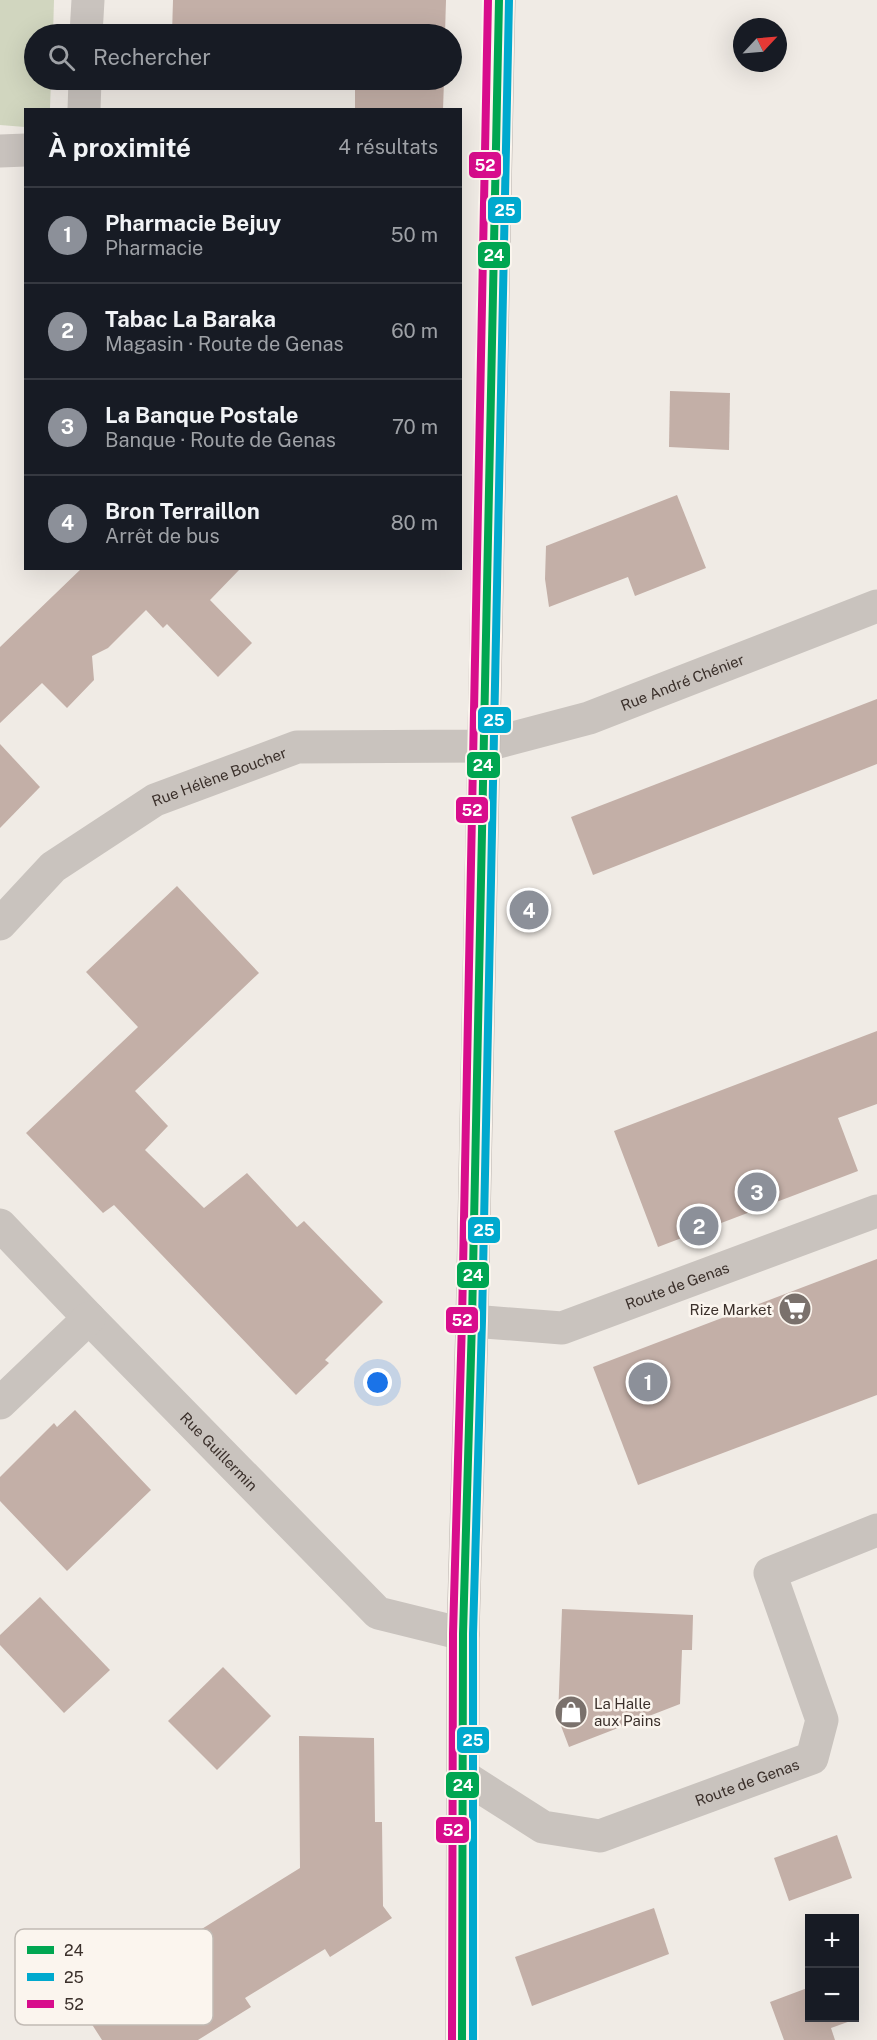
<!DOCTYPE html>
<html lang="fr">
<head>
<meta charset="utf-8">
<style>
	:root { --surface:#171b24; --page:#242831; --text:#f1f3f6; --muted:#9ea1a6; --line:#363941; --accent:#8c9099 }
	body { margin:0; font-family:"Public Sans",sans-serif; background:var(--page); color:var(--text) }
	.controls { position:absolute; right:18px; bottom:18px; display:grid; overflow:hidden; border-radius:0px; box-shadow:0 6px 24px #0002 }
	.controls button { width:54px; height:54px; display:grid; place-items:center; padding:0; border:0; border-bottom:2px solid var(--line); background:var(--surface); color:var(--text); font:30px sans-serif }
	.compass { position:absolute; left:733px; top:18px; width:54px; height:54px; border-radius:50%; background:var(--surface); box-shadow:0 6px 24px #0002; rotate:64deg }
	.you { position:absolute; left:378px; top:1383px; width:21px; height:21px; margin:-15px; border:4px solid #fff; border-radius:50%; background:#1a73e8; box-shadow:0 0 0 9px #1a73e833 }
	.badge { display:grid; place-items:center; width:39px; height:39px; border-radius:50%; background:var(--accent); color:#fff; font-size:20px; font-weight:700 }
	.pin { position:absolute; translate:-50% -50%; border:3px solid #fff; box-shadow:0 2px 6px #0006 }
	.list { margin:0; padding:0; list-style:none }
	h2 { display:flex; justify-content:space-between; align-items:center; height:78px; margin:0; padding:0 24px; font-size:26px }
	h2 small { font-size:20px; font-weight:400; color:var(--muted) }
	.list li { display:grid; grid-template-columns:39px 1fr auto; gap:18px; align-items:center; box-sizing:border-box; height:96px; padding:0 24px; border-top:2px solid var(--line) }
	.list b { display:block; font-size:22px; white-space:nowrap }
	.list p { margin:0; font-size:20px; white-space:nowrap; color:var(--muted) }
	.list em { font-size:20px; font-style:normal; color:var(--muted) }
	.icon { flex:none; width:33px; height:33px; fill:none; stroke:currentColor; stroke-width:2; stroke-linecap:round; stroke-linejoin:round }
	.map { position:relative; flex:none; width:877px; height:2040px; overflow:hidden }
	.search { position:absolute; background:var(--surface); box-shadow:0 6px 24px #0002; left:24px; top:24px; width:438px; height:66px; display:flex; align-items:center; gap:15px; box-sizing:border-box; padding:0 21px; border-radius:33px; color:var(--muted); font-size:22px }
	.panel { position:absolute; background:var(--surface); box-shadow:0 6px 24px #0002; left:24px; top:108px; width:438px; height:462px; border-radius:0px }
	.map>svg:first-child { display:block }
	.green { fill:#d1d6bf }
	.building { fill:#c3afa7 }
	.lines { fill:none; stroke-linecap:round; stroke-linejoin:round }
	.street { stroke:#c9c3be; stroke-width:33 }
	.secondary { stroke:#bab3ae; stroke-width:33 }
	.bus-1-casing { stroke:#fbf5ee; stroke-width:12 }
	.bus-2-casing { stroke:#fbf5ee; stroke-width:12 }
	.bus-3-casing { stroke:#fbf5ee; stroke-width:12 }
	.bus-1 { stroke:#00a651; stroke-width:8 }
	.bus-2 { stroke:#00a9ce; stroke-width:8 }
	.bus-3 { stroke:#d80d8c; stroke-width:8 }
	.labels { text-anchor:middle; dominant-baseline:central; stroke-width:5; stroke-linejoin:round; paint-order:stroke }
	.street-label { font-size:15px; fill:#3b302b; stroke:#fbf5ee }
	.poi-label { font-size:15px; fill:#3b302b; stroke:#fbf5ee; text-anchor:end }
	.key { fill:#fbf5ee; stroke:#c1bab4; stroke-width:1.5 }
	.key-label { font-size:16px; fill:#3b302b }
	.line-badge { stroke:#fbf5ee; stroke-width:2 }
	.badge-label { font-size:16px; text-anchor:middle; font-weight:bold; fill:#fff }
</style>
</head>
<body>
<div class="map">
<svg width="877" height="2040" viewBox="0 0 877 2040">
	<rect width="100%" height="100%" fill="#f0ebe5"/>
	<path class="green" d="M0 0H54L53 34H34V80H51L50 109 26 110 25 127 0 125Z"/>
	<g class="building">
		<path d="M173 0H446L445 34H172Z"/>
		<path d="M355 80H444L443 110H355Z"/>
		<path d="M670 391 730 393 729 450 669 447Z"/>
		<path d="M677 495 706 568 635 596 628 577 549 607 545 579 546 546Z"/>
		<path d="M82 568H241L210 600 252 643 218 677 167 624 163 628 146 610 108 648 92 656 94 680 67 708 42 683 0 723V647Z"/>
		<path d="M877 699V764L593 875 571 817Z"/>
		<path d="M0 744 40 787 0 828Z"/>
		<path d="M177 886 259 973 135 1091 168 1126 145 1150 204 1208 247 1173 297 1227 304 1221 383 1302 325 1360 329 1363 296 1395 114 1205 103 1213 26 1133 138 1027 86 972Z"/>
		<path d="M877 1031V1104L838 1118 858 1171 658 1247 614 1131Z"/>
		<path d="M877 1259V1395L638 1485 593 1367Z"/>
		<path d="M75 1410 151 1490 67 1571 0 1501V1477L54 1423 57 1427Z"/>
		<path d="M40 1597 110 1670 64 1713 0 1645V1635Z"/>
		<path d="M562 1609 693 1615 692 1650H682L680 1704 569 1747 558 1718Z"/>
		<path d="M223 1667 271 1716 217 1770 168 1721Z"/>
		<path d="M299 1736 374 1738 375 1822H382L383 1906 392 1918 330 1957 325 1949 245 1998 251 2007 198 2040H102L84 2012 118 1990 112 1979 173 1940 176 1945 300 1868Z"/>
		<path d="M837 1835 852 1878 789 1901 774 1858Z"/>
		<path d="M654 1908 669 1954 532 2006 515 1957Z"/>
		<path d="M810 1987V2018H855V2015L856 2019 831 2028 835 2040H784L770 2002Z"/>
	</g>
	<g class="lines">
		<g class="street">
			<path d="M86 34 88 0"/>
			<path d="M84 110 85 80"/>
			<path d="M0 151 26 150"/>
			<path id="s1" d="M0 924 53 867 155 800 297 747 483 746 589 718 877 606"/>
			<path id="s2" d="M0 1225 89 1318 378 1613 463 1634"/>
			<path id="s3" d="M472 1321 562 1328 877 1211"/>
			<path d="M0 1403 89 1318"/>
			<path id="s4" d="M463 1776 543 1827 600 1836 812 1758 822 1720 770 1573 877 1530"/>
		</g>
		<path class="secondary" d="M462 2040 463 1634 472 1321 499 0"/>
		<g class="bus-1-casing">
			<path id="bus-1" d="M462 2040 463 1634 472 1321 499 0"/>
		</g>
		<g class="bus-2-casing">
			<path id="bus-2" d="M473 2040V1634L482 1321 509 0"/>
		</g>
		<g class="bus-3-casing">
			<path id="bus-3" d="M452 2040 453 1634 462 1321 488 0"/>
		</g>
		<use href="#bus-1" class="bus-1"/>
		<use href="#bus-2" class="bus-2"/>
		<use href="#bus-3" class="bus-3"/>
	</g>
	<defs>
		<g id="supermarket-disc" transform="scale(1.725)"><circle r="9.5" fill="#7a716c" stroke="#fbf5ee"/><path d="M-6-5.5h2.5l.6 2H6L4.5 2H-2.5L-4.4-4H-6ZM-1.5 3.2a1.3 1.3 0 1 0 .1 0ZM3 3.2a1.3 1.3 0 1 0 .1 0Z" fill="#fff"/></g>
		<g id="shop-disc" transform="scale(1.725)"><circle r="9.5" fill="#7a716c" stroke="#fbf5ee"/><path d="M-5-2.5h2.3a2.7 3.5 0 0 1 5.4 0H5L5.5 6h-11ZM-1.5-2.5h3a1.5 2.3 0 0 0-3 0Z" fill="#fff"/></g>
	</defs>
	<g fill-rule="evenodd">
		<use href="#supermarket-disc" x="795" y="1309"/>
		<use href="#shop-disc" x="571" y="1712"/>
	</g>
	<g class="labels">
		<g class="street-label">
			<text stroke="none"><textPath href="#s1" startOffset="747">Rue André Chénier</textPath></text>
			<text stroke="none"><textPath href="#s1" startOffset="268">Rue Hélène Boucher</textPath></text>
			<text stroke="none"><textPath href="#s3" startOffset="213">Route de Genas</textPath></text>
			<text stroke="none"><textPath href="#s2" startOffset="315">Rue Guillermin</textPath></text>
			<text stroke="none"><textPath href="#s4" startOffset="309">Route de Genas</textPath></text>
		</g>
		<g class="poi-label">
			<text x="772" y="1309">Rize Market</text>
			<text x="594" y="1703" text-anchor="start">La Halle<tspan x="594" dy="17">aux Pains</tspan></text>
		</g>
	</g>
	<rect x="15" y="1929" width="198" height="96" rx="9" class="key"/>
	<rect x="27" y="1946" width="27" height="8" fill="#00a651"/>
	<rect x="27" y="1973" width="27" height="8" fill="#00a9ce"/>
	<rect x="27" y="2000" width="27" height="8" fill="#d80d8c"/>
	<g class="key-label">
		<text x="64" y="1956">24</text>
		<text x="64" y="1983">25</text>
		<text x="64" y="2010">52</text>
	</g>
	<g class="line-badge">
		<rect x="468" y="151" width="34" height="28" rx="6" fill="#d80d8c"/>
		<rect x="487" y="196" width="35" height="28" rx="6" fill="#00a9ce"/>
		<rect x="477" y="241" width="34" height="28" rx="6" fill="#00a651"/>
		<rect x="477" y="706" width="35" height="28" rx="6" fill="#00a9ce"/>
		<rect x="466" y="751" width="35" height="28" rx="6" fill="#00a651"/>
		<rect x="455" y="796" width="34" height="28" rx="6" fill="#d80d8c"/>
		<rect x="467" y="1216" width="34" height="28" rx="6" fill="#00a9ce"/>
		<rect x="456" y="1261" width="34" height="28" rx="6" fill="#00a651"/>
		<rect x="445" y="1306" width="34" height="28" rx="6" fill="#d80d8c"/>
		<rect x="456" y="1726" width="34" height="28" rx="6" fill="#00a9ce"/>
		<rect x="445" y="1771" width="35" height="28" rx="6" fill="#00a651"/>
		<rect x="435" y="1816" width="35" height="28" rx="6" fill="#d80d8c"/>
	</g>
	<g class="badge-label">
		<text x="485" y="171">52</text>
		<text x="505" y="216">25</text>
		<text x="494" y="261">24</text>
		<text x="494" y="726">25</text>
		<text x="483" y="771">24</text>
		<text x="472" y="816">52</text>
		<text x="484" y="1236">25</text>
		<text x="473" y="1281">24</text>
		<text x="462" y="1326">52</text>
		<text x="473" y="1746">25</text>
		<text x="463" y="1791">24</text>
		<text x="453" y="1836">52</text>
	</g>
</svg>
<div class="controls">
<button>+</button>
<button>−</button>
</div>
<svg class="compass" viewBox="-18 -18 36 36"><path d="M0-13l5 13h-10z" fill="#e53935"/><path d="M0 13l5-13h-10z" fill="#9ea1a6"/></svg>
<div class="you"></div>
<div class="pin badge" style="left:648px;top:1382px">1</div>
<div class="pin badge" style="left:699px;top:1226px">2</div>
<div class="pin badge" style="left:757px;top:1192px">3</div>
<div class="pin badge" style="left:529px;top:910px">4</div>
<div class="search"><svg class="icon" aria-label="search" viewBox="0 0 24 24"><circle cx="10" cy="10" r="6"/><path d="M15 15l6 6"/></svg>Rechercher</div>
<section class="panel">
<h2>À proximité<small>4 résultats</small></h2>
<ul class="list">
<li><span class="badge">1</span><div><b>Pharmacie Bejuy</b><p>Pharmacie</p></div><em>50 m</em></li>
<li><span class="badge">2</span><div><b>Tabac La Baraka</b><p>Magasin · Route de Genas</p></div><em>60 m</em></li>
<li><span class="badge">3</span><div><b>La Banque Postale</b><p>Banque · Route de Genas</p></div><em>70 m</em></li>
<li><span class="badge">4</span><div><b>Bron Terraillon</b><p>Arrêt de bus</p></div><em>80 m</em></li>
</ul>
</section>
</div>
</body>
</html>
